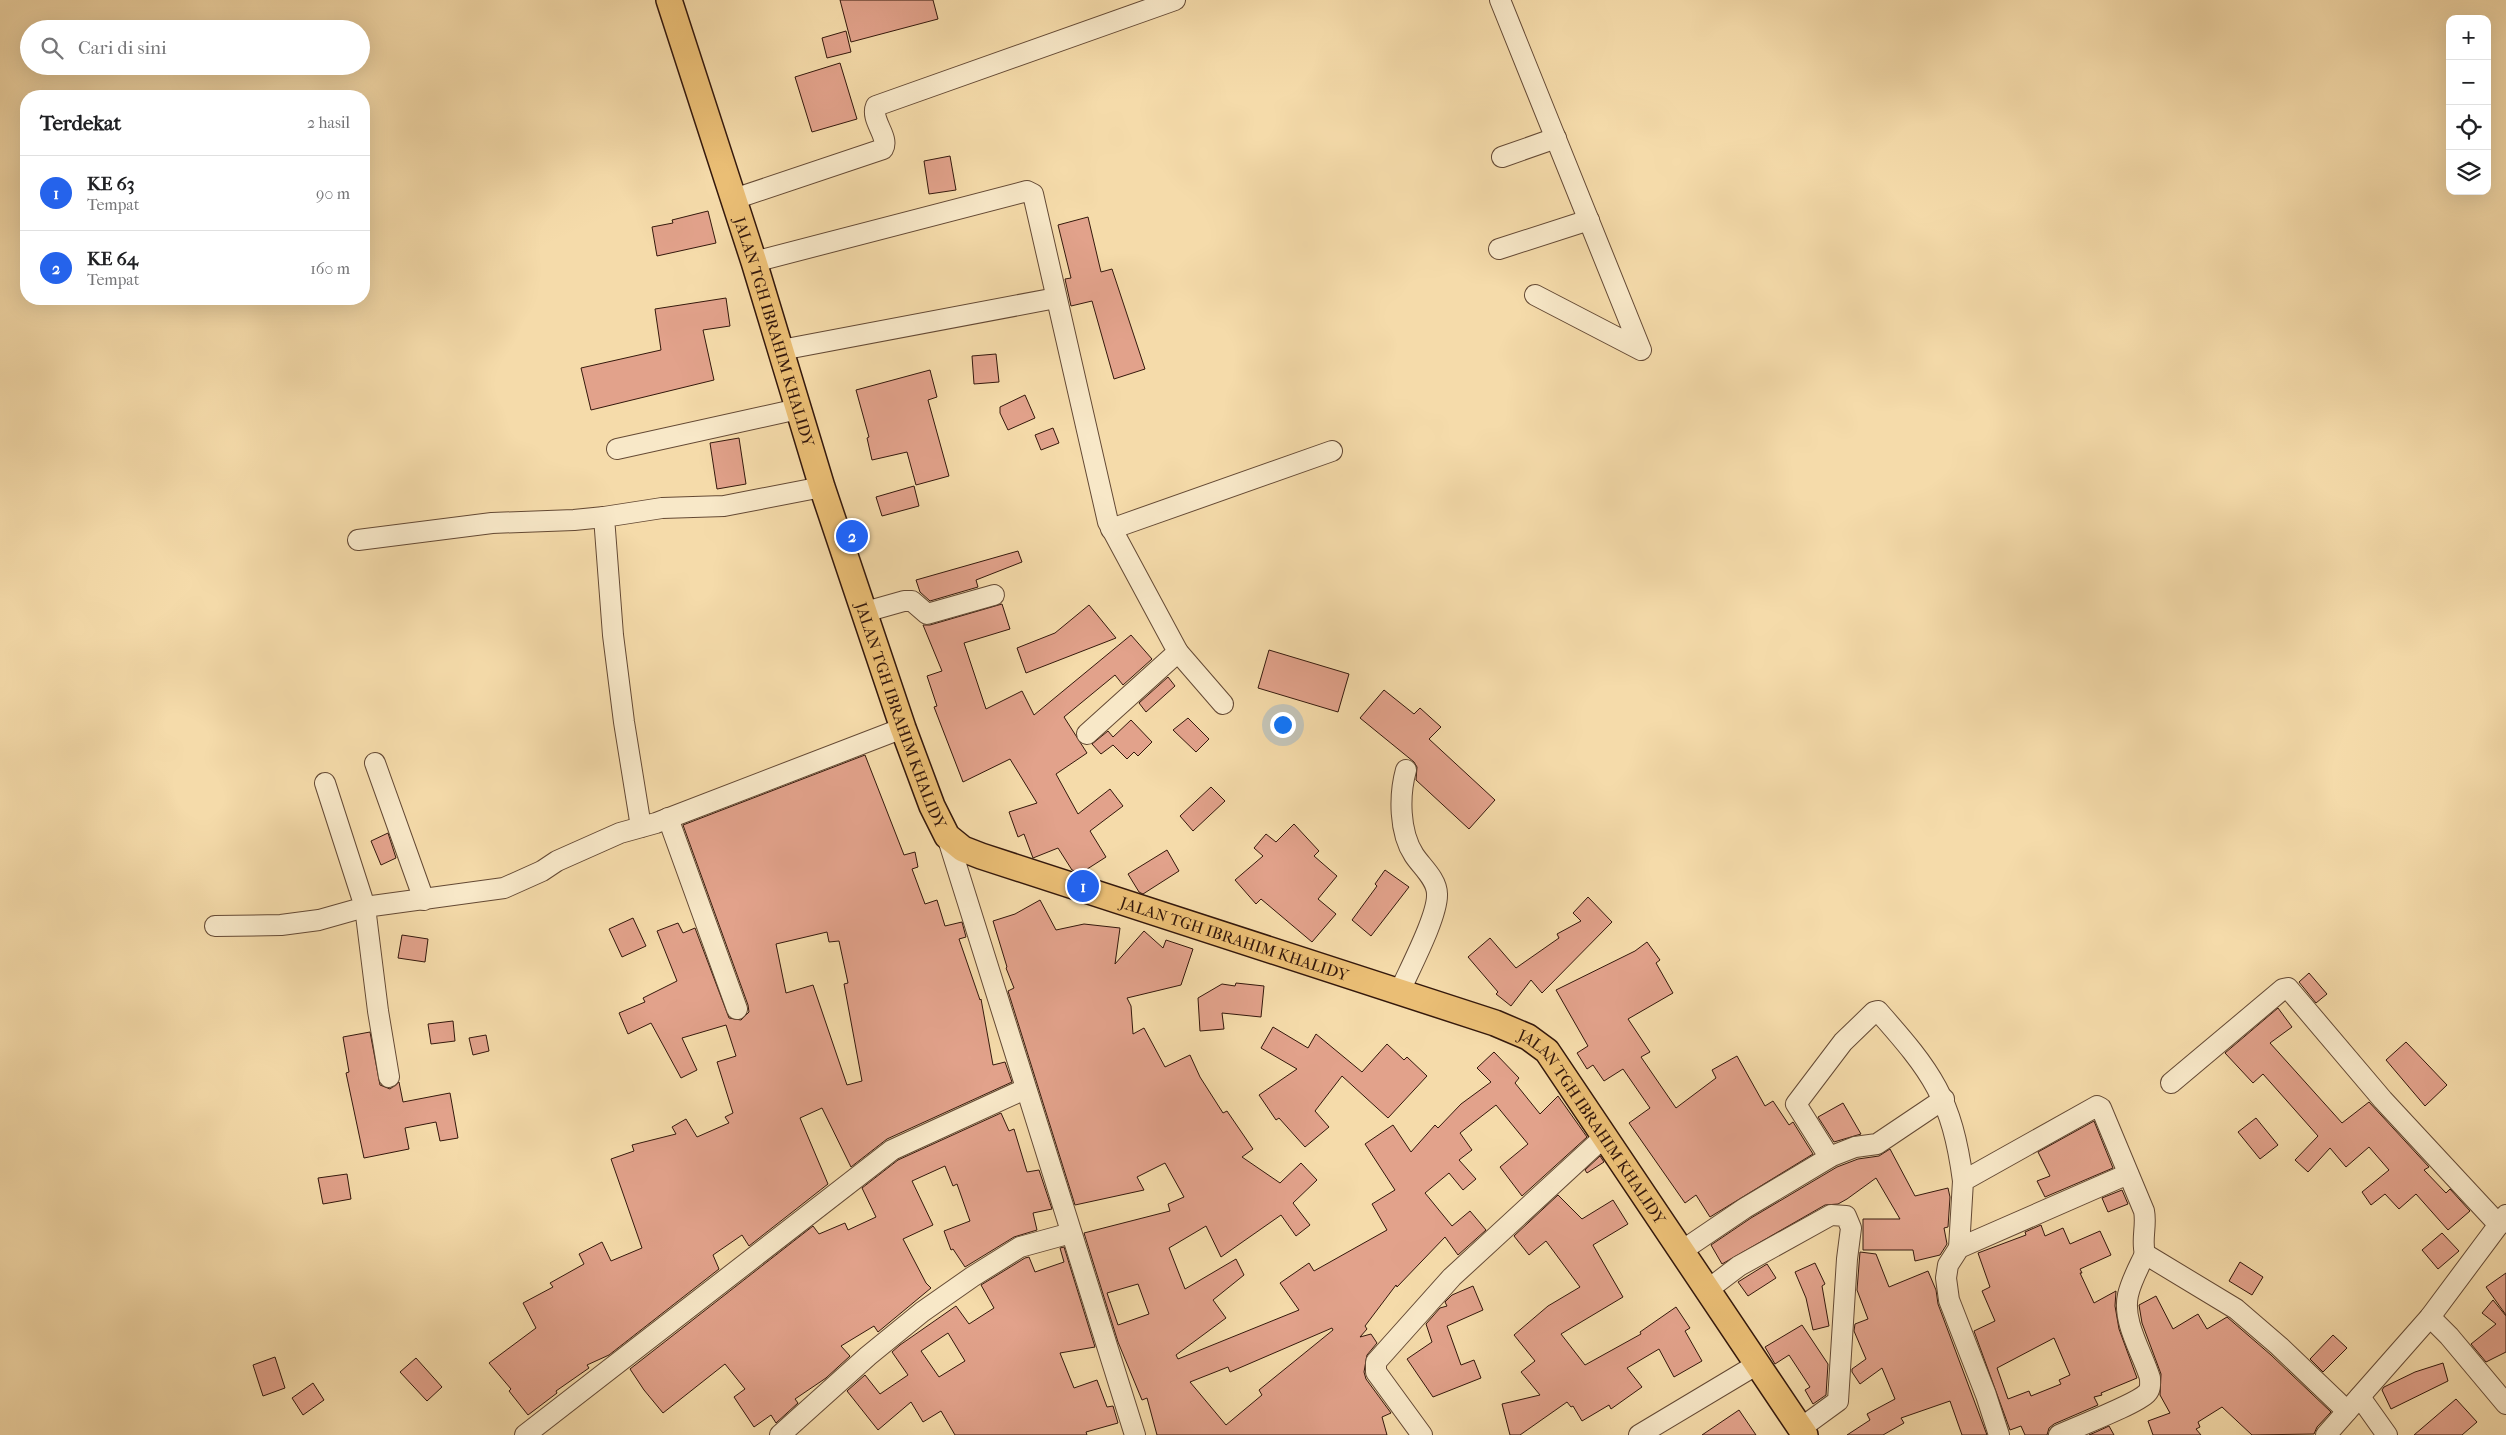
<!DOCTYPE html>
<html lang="id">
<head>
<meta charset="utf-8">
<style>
	:root { --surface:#fff; --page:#f2f2f2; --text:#202124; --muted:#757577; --line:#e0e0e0; --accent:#2563eb }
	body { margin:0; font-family:"IM FELL French Canon",serif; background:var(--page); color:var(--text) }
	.controls { position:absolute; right:15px; top:15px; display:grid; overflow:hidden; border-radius:10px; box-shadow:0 5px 20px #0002 }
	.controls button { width:45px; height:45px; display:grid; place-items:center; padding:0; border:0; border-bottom:1px solid var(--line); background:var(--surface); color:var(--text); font:25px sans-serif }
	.you { position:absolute; left:1282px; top:724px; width:18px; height:18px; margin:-12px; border:4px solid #fff; border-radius:50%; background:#1a73e8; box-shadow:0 0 0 8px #1a73e833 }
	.badge { display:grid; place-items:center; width:32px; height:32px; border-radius:50%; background:var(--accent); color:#fff; font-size:16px; font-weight:700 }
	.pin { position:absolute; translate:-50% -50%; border:2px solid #fff; box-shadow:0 1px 5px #0006 }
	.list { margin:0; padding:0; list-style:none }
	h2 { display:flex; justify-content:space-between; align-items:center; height:65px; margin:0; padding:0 20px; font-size:21px }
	h2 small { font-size:16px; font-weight:400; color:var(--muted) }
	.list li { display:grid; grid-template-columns:32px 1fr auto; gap:15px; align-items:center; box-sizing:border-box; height:75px; padding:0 20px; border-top:1px solid var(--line) }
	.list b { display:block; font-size:19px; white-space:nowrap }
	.list p { margin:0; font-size:16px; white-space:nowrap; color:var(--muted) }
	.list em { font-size:16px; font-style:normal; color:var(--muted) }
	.icon { flex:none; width:28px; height:28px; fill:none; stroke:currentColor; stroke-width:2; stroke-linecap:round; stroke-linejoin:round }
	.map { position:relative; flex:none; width:2506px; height:1435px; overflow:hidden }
	.search { position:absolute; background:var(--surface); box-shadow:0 5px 20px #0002; left:20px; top:20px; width:350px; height:55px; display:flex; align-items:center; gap:12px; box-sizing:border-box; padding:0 18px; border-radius:28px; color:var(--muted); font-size:19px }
	.panel { position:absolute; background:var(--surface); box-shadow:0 5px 20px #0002; left:20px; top:90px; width:350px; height:215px; border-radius:20px }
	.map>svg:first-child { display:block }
	.building { fill:#e2a28b; stroke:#34180c; fill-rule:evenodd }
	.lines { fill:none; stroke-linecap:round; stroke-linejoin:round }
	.minor-casing { stroke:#644934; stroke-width:22 }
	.major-casing { stroke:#34180c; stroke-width:28 }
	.minor { stroke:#f8e8c8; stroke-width:20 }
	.major { stroke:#eabe75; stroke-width:25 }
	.labels { text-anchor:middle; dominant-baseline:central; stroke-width:4; stroke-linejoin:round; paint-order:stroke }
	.street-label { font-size:16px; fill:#34180c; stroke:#f8e8c8 }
</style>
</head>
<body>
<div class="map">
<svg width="2506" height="1435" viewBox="0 0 2506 1435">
	<rect width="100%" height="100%" fill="#f5dbaa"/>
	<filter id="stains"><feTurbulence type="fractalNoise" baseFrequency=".004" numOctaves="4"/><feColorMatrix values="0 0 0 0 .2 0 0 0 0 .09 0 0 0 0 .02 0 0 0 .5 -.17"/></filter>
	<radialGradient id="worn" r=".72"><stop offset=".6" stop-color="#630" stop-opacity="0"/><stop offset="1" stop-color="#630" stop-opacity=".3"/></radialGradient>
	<g class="building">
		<path d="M840 0H933L938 19 851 42Z"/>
		<path d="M846 31 851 52 827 58 822 38Z"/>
		<path d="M840 63 857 119 812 132 795 77Z"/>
		<path d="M950 156 956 190 929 194 924 161Z"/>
		<path d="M708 211 716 243 657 256 652 227 673 223 672 220Z"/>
		<path d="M1088 217 1101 272 1112 269 1145 369 1114 379 1092 301 1071 306 1065 279 1071 278 1058 225Z"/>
		<path d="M726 298 730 326 703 330 714 380 591 410 581 368 661 350 655 309Z"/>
		<path d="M996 354 999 382 974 384 972 356Z"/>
		<path d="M930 370 937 397 928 400 949 476 916 485 907 452 872 460 867 438 869 437 856 390Z"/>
		<path d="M1025 395 1035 418 1008 430 1000 413V407Z"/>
		<path d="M1053 428 1059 443 1041 450 1035 435Z"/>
		<path d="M739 438 746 484 717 489 710 443Z"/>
		<path d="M914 486 919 506 882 516 876 497Z"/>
		<path d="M1018 551 1022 562 976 580 978 587 930 601 920 592 916 580Z"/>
		<path d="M1002 604 1010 629 964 643 986 709 1022 691 1034 715 1131 635 1152 659 1123 685 1115 675 1064 717 1087 753 1056 774 1078 814 1110 789 1123 806 1090 831 1106 857 1081 873 1072 870 1058 848 1033 858 1024 834 1018 837 1009 812 1037 803 1010 759 963 782 934 707 937 706 927 676 942 671 923 625H930Z"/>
		<path d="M1089 605 1116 638 1026 673 1017 648 1055 633Z"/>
		<path d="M1269 650 1349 674 1338 712 1258 688Z"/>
		<path d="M1168 677 1175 686 1146 712 1139 703Z"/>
		<path d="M1384 690 1414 714 1420 708 1441 727 1429 739 1495 800 1469 829 1416 780 1417 767 1414 762 1360 718Z"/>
		<path d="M1188 718 1209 739 1196 752 1173 730Z"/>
		<path d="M1131 720 1152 742 1138 756 1134 752 1127 759 1113 745 1101 754 1092 744 1108 731 1113 737Z"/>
		<path d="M865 755 904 855 915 852 918 867 912 869 925 904 937 900 945 926 962 922 966 937 959 939 980 1000 981 999 993 1065 1005 1062 1012 1082 887 1139 851 1167 822 1108 800 1118 828 1184 749 1246 742 1235 713 1255 719 1269 609 1355 587 1365 589 1368 556 1391 557 1393 528 1415 509 1391 511 1389 489 1363 536 1328 523 1303 553 1287 550 1283 584 1264 579 1254 602 1242 611 1261 642 1248 611 1159 634 1151 632 1145 676 1134 672 1127 686 1119 697 1137 729 1123 725 1117 733 1113 717 1062 736 1056 726 1025 682 1038 697 1070 681 1078 651 1023 628 1034 619 1013 645 1002 643 998 677 981 657 931 678 923 683 933 695 928 729 1018 741 1020 749 1012 748 1005 683 825ZM827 932 829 942 839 941 848 983 844 984 862 1081 847 1085 813 985 786 993 776 944Z"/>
		<path d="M1211 787 1225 801 1193 831 1180 816Z"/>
		<path d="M1294 824 1319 851 1314 856 1337 876 1318 899 1336 914 1312 942 1261 899 1256 904 1235 880 1263 856 1254 848 1266 834 1276 842Z"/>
		<path d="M388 833 396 858 381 865 371 841Z"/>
		<path d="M1167 850 1179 871 1143 894 1139 892 1128 874Z"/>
		<path d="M1385 870 1409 887 1371 936 1352 920 1377 886 1375 884Z"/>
		<path d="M1588 897 1612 922 1542 993 1531 980 1511 1006 1496 994 1498 992 1468 957 1490 938 1516 968 1559 938 1557 934 1581 921 1573 913Z"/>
		<path d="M1040 900 1056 930 1084 924 1120 928 1115 964 1144 931 1163 948 1166 940 1193 949 1181 985 1127 998 1131 1006 1133 1034 1144 1028 1165 1067 1190 1055 1200 1077 1223 1113 1227 1111 1253 1149 1242 1157 1280 1183 1301 1163 1317 1180 1293 1203 1310 1225 1296 1236 1281 1215 1221 1257 1206 1226 1169 1248 1185 1289 1236 1259 1244 1275 1213 1300 1226 1318 1176 1355 1178 1359 1299 1310 1280 1283 1309 1263 1314 1271 1387 1230 1372 1204 1395 1190 1365 1144 1393 1125 1411 1152 1435 1125 1438 1128 1461 1104 1491 1082 1477 1068 1494 1052 1519 1078 1515 1083 1540 1114 1558 1096 1587 1137 1522 1196 1500 1167 1528 1144 1496 1105 1460 1133 1472 1150 1459 1160 1476 1179 1463 1190 1449 1173 1425 1193 1452 1226 1470 1211 1486 1230 1458 1255 1445 1237 1397 1287 1396 1285 1365 1326 1367 1329 1360 1337 1371 1334 1377 1343 1367 1355 1364 1372 1366 1379 1391 1413 1382 1417 1387 1435H1157L1147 1398 1142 1400 1118 1342 1084 1233 1170 1211 1168 1204 1184 1197 1165 1163 1137 1177 1144 1190 1075 1205 1008 991 1014 988 1006 968 1007 967 993 921 1015 914ZM1138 1284 1149 1314 1118 1325 1107 1293ZM1332 1328 1333 1330 1259 1390 1262 1395 1226 1425 1190 1382 1228 1367 1230 1372Z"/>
		<path d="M633 918 646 946 622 957 609 929Z"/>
		<path d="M402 935 428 939 425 962 398 958Z"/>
		<path d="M1647 942 1660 960 1656 963 1673 993 1628 1019 1650 1052 1641 1057 1676 1108 1716 1078 1712 1070 1737 1056 1765 1106 1773 1101 1789 1125 1793 1122 1813 1154 1710 1217 1696 1195 1685 1203 1629 1123 1650 1108 1623 1069 1604 1081 1593 1065 1587 1069 1577 1053 1588 1046 1556 990 1635 951Z"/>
		<path d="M2309 973 2327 994 2316 1003 2299 982Z"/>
		<path d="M1236 983 1264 986 1261 1017 1222 1013 1224 1029 1200 1031 1198 998 1222 984 1235 986Z"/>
		<path d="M2278 1008 2292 1027 2270 1043 2342 1123 2369 1102 2429 1167 2424 1170 2446 1193 2450 1189 2470 1211 2448 1230 2416 1194 2399 1209 2385 1194 2371 1205 2362 1192 2389 1170 2369 1147 2346 1167 2330 1148 2308 1172 2295 1160 2318 1136 2263 1074 2253 1083 2225 1053Z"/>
		<path d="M453 1021 455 1041 431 1044 428 1024Z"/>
		<path d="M1273 1027 1308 1048 1316 1034 1362 1072 1387 1044 1404 1060 1407 1057 1427 1076 1388 1118 1342 1076 1315 1111 1329 1127 1305 1147 1279 1118 1276 1120 1259 1095 1297 1069 1261 1048Z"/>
		<path d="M370 1032 380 1085 390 1089 399 1082 403 1102 450 1093 458 1138 440 1141 436 1122 405 1128 409 1149 364 1158 346 1073 349 1072 343 1037Z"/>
		<path d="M486 1035 489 1051 473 1055 469 1038Z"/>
		<path d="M2406 1042 2447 1085 2425 1106 2386 1060Z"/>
		<path d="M1843 1103 1861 1134 1834 1142 1818 1117Z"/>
		<path d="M1001 1113 1009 1131 1014 1129 1027 1172 1039 1170 1052 1209 1033 1213 1037 1230 1014 1237 965 1267 953 1249 951 1250 944 1231 970 1221 957 1184 953 1186 945 1166 912 1181 933 1225 903 1239 926 1283 931 1288 878 1332 874 1326 841 1346 850 1356 826 1378 795 1399 798 1403 776 1423 771 1415 754 1427 734 1397 745 1389 725 1364 663 1413 644 1390 630 1369 813 1226 819 1234 845 1223 848 1230 876 1217 862 1188 898 1160Z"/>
		<path d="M2256 1118 2278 1145 2260 1159 2238 1132Z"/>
		<path d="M2094 1121 2113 1168 2045 1197 2037 1181 2050 1176 2038 1152Z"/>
		<path d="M1890 1149 1915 1196 1948 1188 1950 1197 1948 1227 1944 1228 1947 1244 1940 1255 1915 1261 1913 1250H1863V1219H1900L1876 1178 1847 1199 1838 1204 1825 1205 1722 1264 1711 1245 1751 1218 1837 1167 1858 1159 1879 1156Z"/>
		<path d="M1600 1156 1604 1162 1587 1173 1585 1170Z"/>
		<path d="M347 1174 351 1199 323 1204 318 1178Z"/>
		<path d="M2122 1190 2128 1204 2108 1212 2102 1198Z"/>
		<path d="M1558 1195 1582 1219 1613 1200 1628 1224 1593 1245 1623 1297 1561 1334 1585 1365 1641 1334 1640 1332 1676 1307 1690 1328 1685 1331 1702 1361 1674 1377 1659 1349 1627 1368 1642 1387 1611 1409 1609 1405 1582 1421 1573 1406 1571 1407 1567 1402 1520 1435H1510L1502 1404 1540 1395 1521 1372 1535 1361 1514 1335 1548 1306 1580 1287 1546 1241 1529 1255 1514 1236Z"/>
		<path d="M2041 1225 2045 1236 2063 1228 2070 1244 2100 1231 2111 1255 2080 1269 2082 1273H2080L2094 1303 2116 1291 2115 1306 2119 1329 2137 1378 2101 1393 2102 1395 2094 1397 2098 1405 2054 1424 2049 1428 2047 1435H2025L2021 1426 2010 1430 1974 1331 1995 1321 1982 1291 1990 1287 1978 1253 2026 1235 2025 1232ZM2054 1338 2070 1375 2059 1380 2061 1384 2031 1396 2029 1391 2008 1399 1997 1368Z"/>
		<path d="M2442 1233 2459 1251 2438 1269 2422 1250Z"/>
		<path d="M1064 1247 1095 1347 1060 1353 1074 1388 1097 1380 1107 1407 1113 1406 1118 1423 1086 1432 1087 1435H955L941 1411 923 1422 911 1402 878 1430 847 1391 865 1375 880 1394 908 1375 892 1352 900 1345 956 1306 969 1324 994 1308 981 1285 1025 1258 1029 1257 1035 1272 1064 1262 1060 1248ZM948 1333 965 1361 939 1377 921 1351Z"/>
		<path d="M1860 1252 1876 1254 1889 1287 1928 1271 1936 1290 1938 1304 1987 1435H1962L1950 1401 1901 1418 1904 1423 1883 1435H1847L1870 1420 1867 1414 1895 1399 1882 1368 1860 1384 1852 1372V1369L1866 1359 1854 1331 1855 1324 1868 1319 1857 1290Z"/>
		<path d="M2240 1262 2263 1277 2252 1295 2229 1281Z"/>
		<path d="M1815 1263 1825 1284 1822 1286 1829 1326 1813 1330 1806 1298 1795 1272Z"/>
		<path d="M1767 1264 1776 1278 1748 1296 1738 1282Z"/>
		<path d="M2506 1273V1315L2486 1287Z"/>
		<path d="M1473 1286 1483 1310 1447 1326 1461 1365 1474 1360 1481 1378 1433 1397 1407 1359 1432 1342 1426 1324 1440 1308 1447 1306 1445 1302 1452 1295Z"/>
		<path d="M2156 1296 2173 1329 2198 1314 2207 1329 2227 1317 2271 1355 2331 1412 2317 1427 2314 1434 2252 1435 2222 1407 2198 1422 2200 1427 2196 1429 2201 1435H2153L2148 1421 2170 1413 2160 1395 2161 1374 2142 1323 2139 1305Z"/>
		<path d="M2493 1300 2506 1316V1352L2486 1362 2471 1344 2496 1324 2482 1313Z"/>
		<path d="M1802 1325 1828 1364 1826 1395 1813 1404 1805 1390 1810 1387 1789 1355 1775 1364 1765 1347Z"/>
		<path d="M2333 1335 2347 1348 2323 1372 2310 1359Z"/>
		<path d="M275 1357 285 1388 263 1396 253 1365Z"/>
		<path d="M416 1358 442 1387 427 1401 400 1372Z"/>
		<path d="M2443 1363 2448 1381 2391 1409 2382 1390 2384 1387 2415 1372Z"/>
		<path d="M313 1383 324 1400 303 1415 292 1398Z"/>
		<path d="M2456 1399 2477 1422 2462 1435H2414Z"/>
		<path d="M1739 1410 1756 1435H1702Z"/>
		<path d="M2109 1426 2114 1435H2089L2096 1432Z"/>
	</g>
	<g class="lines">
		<g class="minor-casing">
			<g id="minor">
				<path d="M1500 0 1641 350 1535 295"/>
				<path d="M1502 157 1556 138"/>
				<path d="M734 199 883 149C890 137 870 120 876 106L1175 0"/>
				<path d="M1499 249 1589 220"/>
				<path d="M754 262 1027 191 1033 194 1108 522 1178 652 1087 734"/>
				<path d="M781 350 1056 298"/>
				<path d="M617 449 798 409"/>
				<path d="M1111 529 1332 451"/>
				<path d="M358 540 492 523 574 520 604 517"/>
				<path d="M865 612 904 601H912L927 614 994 595"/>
				<path d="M1178 652 1223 704"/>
				<path d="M375 763 424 900"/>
				<path d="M668 818 737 1009"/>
				<path d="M641 827 624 722 613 635 604 517 662 508 724 506 822 487"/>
				<path d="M947 836 1135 1435"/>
				<path d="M215 926 281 925 319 920 365 907 325 783"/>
				<path d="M1399 993C1409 970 1438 916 1437 894 1437 879 1421 866 1414 855 1399 832 1399 795 1406 770"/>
				<path d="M389 1077 378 1011 365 907 504 888 542 871 557 861 620 833 656 823 903 728"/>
				<path d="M2171 1083 2283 989 2288 988 2383 1100 2499 1225"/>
				<path d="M1828 1155 1796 1104 1843 1042 1874 1012 1878 1011C1932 1072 1952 1098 1963 1181"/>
				<path d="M1959 1248 1963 1181 2097 1106 2101 1108 2144 1211C2147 1225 2141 1240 2145 1254L2236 1309 2279 1346 2347 1411"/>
				<path d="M1680 1252 1745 1208 1832 1156 1855 1147 1877 1144 1944 1099"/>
				<path d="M1706 1291 1739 1266 1831 1215 1846 1216 1851 1228 1847 1259 1838 1401 1801 1428"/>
				<path d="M2430 1317 2449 1336 2506 1404"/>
				<path d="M2360 1397 2387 1435"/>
				<path d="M525 1435 892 1150 1025 1089"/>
				<path d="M780 1435 868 1356 922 1312 972 1277 1020 1247 1071 1233"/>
				<path d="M1422 1435 1376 1372V1362L1452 1277 1604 1137"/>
				<path d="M1639 1435 1756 1365"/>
				<path d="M1999 1435 1986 1395 1949 1300 1946 1278 1948 1265 1959 1248 2128 1174"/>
				<path d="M2059 1435C2076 1427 2137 1404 2147 1393 2151 1389 2150 1383 2150 1378 2142 1352 2122 1322 2128 1295 2131 1281 2139 1267 2145 1254"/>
				<path d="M2326 1435 2430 1317 2506 1215"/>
			</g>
		</g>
		<g class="major-casing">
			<g id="major">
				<path id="s1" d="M669 0 754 262 822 487 903 728 932 806 947 836 963 849 981 856 1495 1023 1528 1037 1547 1051 1805 1435"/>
			</g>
		</g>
		<use href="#minor" class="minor"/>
		<use href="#major" class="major"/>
	</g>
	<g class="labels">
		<g class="street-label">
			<text stroke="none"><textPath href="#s1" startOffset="348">JALAN TGH IBRAHIM KHALIDY</textPath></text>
			<text stroke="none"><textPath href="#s1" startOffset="752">JALAN TGH IBRAHIM KHALIDY</textPath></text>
			<text stroke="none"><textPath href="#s1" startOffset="1188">JALAN TGH IBRAHIM KHALIDY</textPath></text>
			<text stroke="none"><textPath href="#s1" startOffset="1608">JALAN TGH IBRAHIM KHALIDY</textPath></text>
		</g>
	</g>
	<rect width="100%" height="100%" filter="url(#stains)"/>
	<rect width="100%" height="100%" fill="url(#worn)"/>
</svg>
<div class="controls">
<button>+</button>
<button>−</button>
<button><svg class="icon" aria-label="locate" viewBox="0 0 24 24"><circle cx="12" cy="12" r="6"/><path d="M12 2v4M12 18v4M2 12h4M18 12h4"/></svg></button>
<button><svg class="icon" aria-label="layers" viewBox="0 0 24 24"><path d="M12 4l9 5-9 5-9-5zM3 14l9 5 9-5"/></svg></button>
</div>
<div class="you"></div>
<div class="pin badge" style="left:1083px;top:886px">1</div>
<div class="pin badge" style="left:852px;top:536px">2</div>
<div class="search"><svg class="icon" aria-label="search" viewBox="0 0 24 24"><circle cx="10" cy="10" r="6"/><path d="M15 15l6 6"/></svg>Cari di sini</div>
<section class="panel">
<h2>Terdekat<small>2 hasil</small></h2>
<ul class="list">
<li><span class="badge">1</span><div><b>KE 63</b><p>Tempat</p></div><em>90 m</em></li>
<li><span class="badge">2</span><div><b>KE 64</b><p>Tempat</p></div><em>160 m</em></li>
</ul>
</section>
</div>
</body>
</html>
